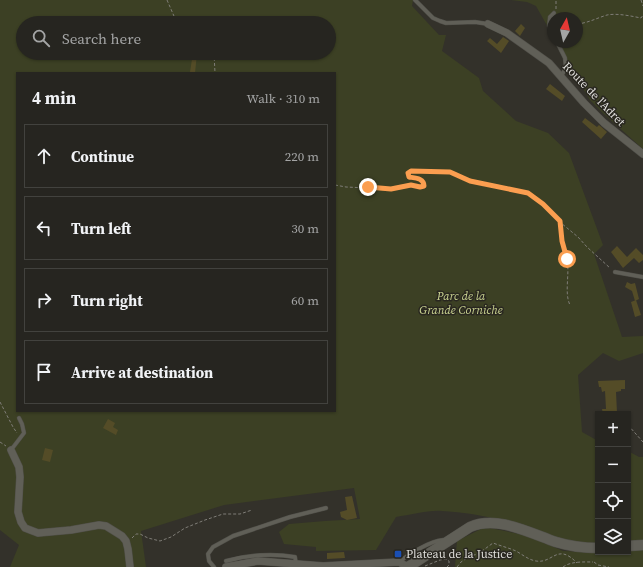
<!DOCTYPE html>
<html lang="en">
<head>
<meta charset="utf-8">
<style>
	:root { --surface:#262520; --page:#2e2d29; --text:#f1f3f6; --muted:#a4a5a5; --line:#42423e }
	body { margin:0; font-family:"Source Serif 4",serif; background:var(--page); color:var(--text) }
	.controls { position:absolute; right:12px; bottom:12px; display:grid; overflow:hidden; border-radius:0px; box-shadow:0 1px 3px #0004 }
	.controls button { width:36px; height:36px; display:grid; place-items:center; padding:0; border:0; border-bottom:1px solid var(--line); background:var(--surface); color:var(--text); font:20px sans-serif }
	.compass { position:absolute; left:547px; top:12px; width:36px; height:36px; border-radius:50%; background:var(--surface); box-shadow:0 1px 3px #0004; rotate:8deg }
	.stop { position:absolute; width:12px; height:12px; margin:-9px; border:3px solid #fb9e50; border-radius:50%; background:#fff }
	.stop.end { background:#fb9e50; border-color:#fff; box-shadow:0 1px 4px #0008 }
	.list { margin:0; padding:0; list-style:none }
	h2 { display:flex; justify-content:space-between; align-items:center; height:52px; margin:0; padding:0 16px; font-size:17px }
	h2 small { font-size:13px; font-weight:400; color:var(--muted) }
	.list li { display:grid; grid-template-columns:26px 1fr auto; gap:12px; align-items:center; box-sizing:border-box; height:64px; margin:0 8px 8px; padding:0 8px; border:1px solid var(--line); border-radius:0px }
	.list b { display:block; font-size:15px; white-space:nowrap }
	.list em { font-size:13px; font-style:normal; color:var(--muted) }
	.icon { flex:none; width:22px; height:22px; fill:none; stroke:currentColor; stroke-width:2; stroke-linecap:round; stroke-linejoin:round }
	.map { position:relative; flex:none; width:643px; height:567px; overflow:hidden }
	.search { position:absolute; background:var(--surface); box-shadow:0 1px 3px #0004; left:16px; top:16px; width:320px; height:44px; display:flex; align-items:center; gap:10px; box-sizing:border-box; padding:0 14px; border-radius:22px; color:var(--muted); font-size:15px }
	.panel { position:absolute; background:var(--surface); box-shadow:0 1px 3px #0004; left:16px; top:72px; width:320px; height:340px; border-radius:0px }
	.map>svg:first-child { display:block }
	.green { fill:#3c4024; fill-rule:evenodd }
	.building { fill:#544c27 }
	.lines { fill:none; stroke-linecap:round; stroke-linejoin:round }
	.lane-casing { stroke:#51504a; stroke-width:4.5 }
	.street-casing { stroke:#51504a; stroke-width:8 }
	.secondary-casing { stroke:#51504a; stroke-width:11 }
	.path { stroke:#7f7d77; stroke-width:1; stroke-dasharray:3 2; stroke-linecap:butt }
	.lane { stroke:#605f57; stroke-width:3.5 }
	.street { stroke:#605f57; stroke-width:7 }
	.secondary { stroke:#605f57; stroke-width:10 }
	.route { stroke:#fb9e50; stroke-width:5 }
	.transit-dot { fill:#1a4fb4; stroke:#292720; stroke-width:1.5 }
	.labels { text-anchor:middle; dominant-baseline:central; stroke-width:3; stroke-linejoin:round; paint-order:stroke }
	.street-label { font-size:12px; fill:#dfdeda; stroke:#292720 }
	.park-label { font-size:12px; font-style:italic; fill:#c9d290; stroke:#292720 }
	.poi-label { font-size:12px; fill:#dfdeda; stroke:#292720; text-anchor:start }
</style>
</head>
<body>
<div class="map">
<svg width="643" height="567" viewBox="0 0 643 567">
	<rect width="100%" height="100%" fill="#33312a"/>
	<g class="green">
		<path d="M0 0H413L412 6 439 35H446L442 51 479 78 483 91 516 121 548 133 569 153 603 245 594 254 622 337 643 336V353L619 361 603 353 578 375 582 432 598 441V544C570 545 552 535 527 527 504 519 466 512 442 511 428 510 410 515 396 517L376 550 316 551V547L284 544 279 532 289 524 325 521 360 519 354 488 224 505 141 531 146 567H10L19 545 0 530ZM23 23H329V53H23ZM17 73H335V411H17Z"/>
		<path d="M511 0H643V149L604 114 590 100 573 72 572 68 557 42H577V18H553V36L536 6 527 2Z"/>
		<path d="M628 451 639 457H643V541L628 542Z"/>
		<path d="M485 527 529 536 563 551 611 553 628 552V551L643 549V567H455L457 541Z"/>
	</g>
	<g class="building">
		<path d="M521 24 525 28 520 36 515 31Z"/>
		<path d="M503 37 509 41 501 53 487 41 490 38 497 44Z"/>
		<path d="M193 53H197L195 73 190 72Z"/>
		<path d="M550 84 565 96 562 101 546 89Z"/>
		<path d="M585 118 597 127 599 125 607 132 601 139 582 122Z"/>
		<path d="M617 246 627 257 636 248 643 255V260L639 263 634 258 623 268 611 252Z"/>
		<path d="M627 282 631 284 635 283 639 299 635 301 632 291 625 287Z"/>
		<path d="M636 300 641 315 635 317 631 302Z"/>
		<path d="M625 380V389H621V391L616 392 617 413 603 414 602 409H606L605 391 602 392 601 387H599L598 381Z"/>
		<path d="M108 419 115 423 113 427 118 430 116 435 103 428Z"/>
		<path d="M45 448 53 450 50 462 42 460Z"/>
		<path d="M352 496 357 518 347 520 341 517 340 512 347 510 345 497Z"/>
		<path d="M344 552 345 558 327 559V553Z"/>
	</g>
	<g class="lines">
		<g class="lane-casing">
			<g id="lane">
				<path d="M415 0 433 18 440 21 446 23 475 22 488 24"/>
				<path d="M553 34 549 26 550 17 554 13"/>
				<path d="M557 42 565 58 566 68 561 76"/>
				<path d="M615 272 643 277"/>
				<path d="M11 450 24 433 22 424 19 418"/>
				<path d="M226 561C247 555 273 553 295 557L296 564"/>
				<path d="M399 562C409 554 430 541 443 540"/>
				<path d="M214 567 209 561 208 554 213 547 233 536 290 517 326 508"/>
			</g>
		</g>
		<g class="street-casing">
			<g id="street">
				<path d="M488 24 507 33 549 63 584 103 604 123 643 154"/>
				<path d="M11 450 19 467 20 477 18 512 21 522 25 528 38 533 71 530 99 525 106 526 122 536 126 541 128 549 130 567"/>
				<path d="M226 567 258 561 323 566 399 562 408 567"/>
			</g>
		</g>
		<g class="secondary-casing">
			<g id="secondary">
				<path d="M628 546 643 545"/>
				<path d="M408 567 470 527C497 515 530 533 556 542 569 546 584 548 598 548"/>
			</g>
		</g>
		<g class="path">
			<path d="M167 0 177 23"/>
			<path d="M641 0 643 6"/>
			<path d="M556 9V0"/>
			<path d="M577 24C588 23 597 18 607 15 617 13 631 16 641 18L643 15"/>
			<path d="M214 53 215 73"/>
			<path d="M335 185 346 187 391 189 411 185 420 187 424 185C424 178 415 178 409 177L407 173 411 171 450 172 470 181 528 193 543 204 555 218 578 237 587 247 610 268"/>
			<path d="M560 222C561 235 565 247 567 259 570 274 564 293 570 305"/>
			<path d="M0 402 13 427 17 433"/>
			<path d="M628 425 643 442"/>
			<path d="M0 442 6 446"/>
			<path d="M132 538 136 534H140L148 538 160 541 171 537 185 528 205 520 223 514H240L252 510"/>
			<path d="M594 562 598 565 609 567"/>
			<path d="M425 566 440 560 446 559 449 561V565L447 567"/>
			<path d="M457 567 461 562 470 556 478 554 493 543C501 546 509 548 516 551 523 555 529 560 536 561 553 564 557 542 577 563"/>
			<path d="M563 567C571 561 584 562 593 562"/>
		</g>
		<use href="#lane" class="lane"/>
		<use href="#street" class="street"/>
		<use href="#secondary" class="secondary"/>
	</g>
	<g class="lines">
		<path class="route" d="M368 187 391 189 411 185 420 187 424 186C424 178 415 178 409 177L408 173 411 171 450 172 470 181 528 193 543 204 560 221 562 241 567 259"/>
	</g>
	<rect class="transit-dot" x="394" y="550" width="8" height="8" rx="2"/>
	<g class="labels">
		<g class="street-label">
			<text transform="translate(594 94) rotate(46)">Route de l'Adret</text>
		</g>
		<g class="park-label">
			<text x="461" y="296">Parc de la<tspan x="461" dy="14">Grande Corniche</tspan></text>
		</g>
		<g class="poi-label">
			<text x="406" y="554">Plateau de la Justice</text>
		</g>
	</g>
</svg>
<div class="controls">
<button>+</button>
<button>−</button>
<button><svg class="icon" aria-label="locate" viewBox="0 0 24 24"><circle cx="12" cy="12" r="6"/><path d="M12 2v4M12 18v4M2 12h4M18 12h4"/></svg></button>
<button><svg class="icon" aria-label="layers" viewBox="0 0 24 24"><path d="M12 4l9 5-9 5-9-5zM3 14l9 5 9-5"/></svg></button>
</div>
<svg class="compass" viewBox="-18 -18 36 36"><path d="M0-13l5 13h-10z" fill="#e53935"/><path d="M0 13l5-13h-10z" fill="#a4a5a5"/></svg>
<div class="stop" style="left:567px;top:259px"></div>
<div class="stop end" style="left:368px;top:187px"></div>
<div class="search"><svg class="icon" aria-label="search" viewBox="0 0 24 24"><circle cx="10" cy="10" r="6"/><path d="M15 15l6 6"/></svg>Search here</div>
<section class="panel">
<h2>4 min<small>Walk · 310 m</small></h2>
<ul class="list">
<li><svg class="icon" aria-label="ahead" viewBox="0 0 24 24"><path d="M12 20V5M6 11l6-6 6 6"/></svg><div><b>Continue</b></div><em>220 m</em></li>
<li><svg class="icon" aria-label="left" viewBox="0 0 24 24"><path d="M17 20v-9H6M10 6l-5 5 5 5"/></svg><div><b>Turn left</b></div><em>30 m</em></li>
<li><svg class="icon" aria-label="right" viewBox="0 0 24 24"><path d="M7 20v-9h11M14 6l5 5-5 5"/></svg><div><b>Turn right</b></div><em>60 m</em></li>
<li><svg class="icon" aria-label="arrive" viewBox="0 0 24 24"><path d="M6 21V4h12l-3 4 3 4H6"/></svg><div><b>Arrive at destination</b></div></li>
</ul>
</section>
</div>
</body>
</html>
